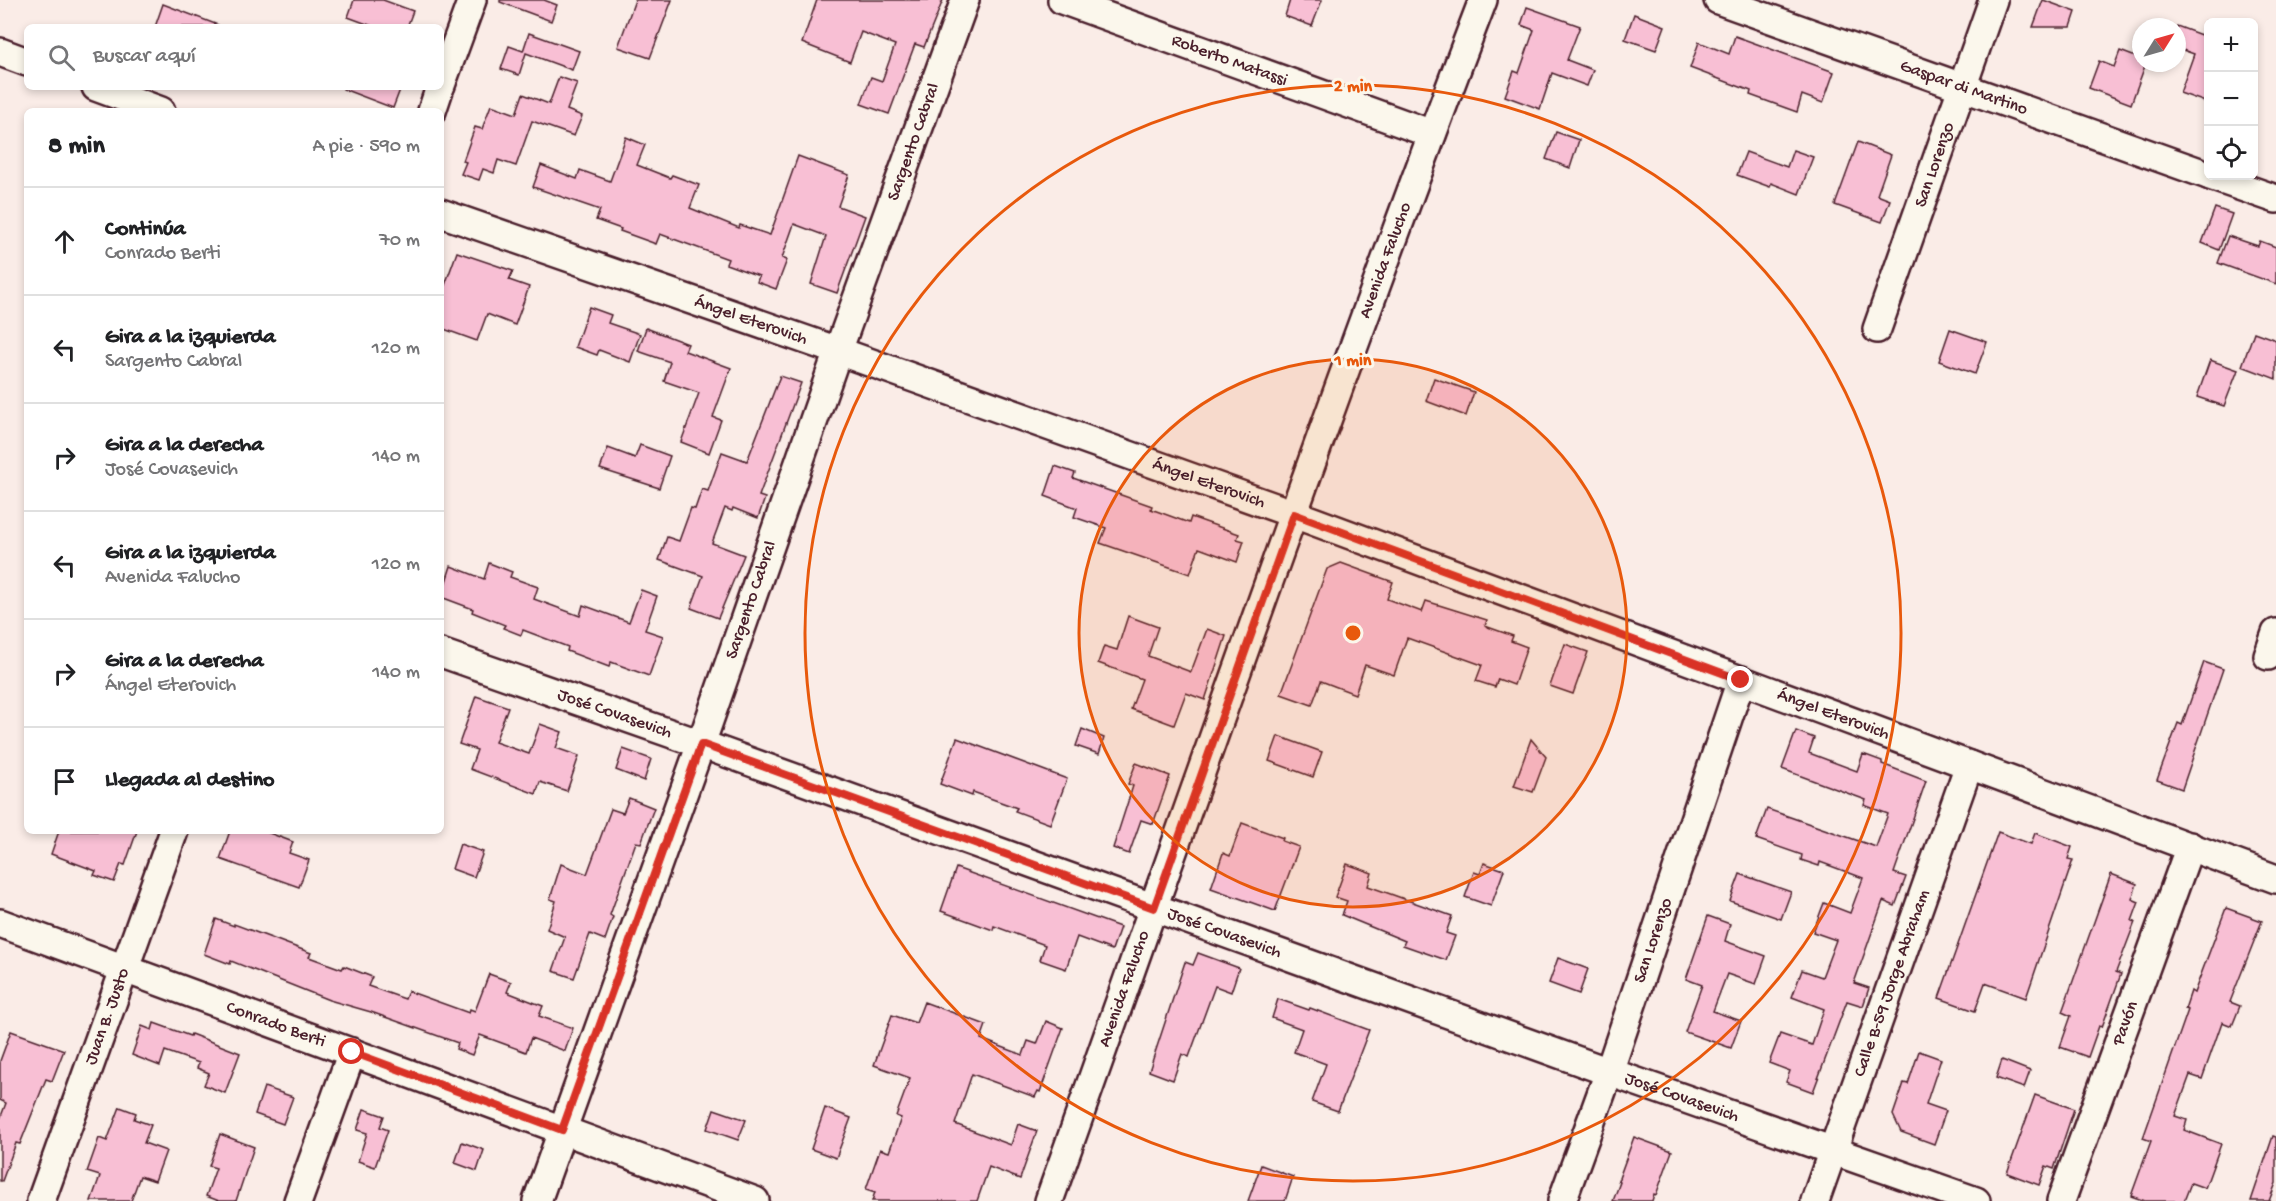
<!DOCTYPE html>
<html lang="es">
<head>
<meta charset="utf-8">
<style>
	:root { --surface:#fff; --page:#f2f2f2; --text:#202124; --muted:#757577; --line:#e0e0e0 }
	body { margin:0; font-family:"Gochi Hand",sans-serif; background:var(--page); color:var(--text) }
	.controls { position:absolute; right:18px; top:18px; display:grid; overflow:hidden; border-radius:9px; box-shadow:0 3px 9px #0003 }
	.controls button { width:54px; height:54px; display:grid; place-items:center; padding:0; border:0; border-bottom:2px solid var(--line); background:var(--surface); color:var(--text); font:30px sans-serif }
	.compass { position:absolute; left:2132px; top:18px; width:54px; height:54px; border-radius:50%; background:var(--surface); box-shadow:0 3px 9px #0003; rotate:53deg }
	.stop { position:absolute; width:18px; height:18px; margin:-14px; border:4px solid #d93025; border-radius:50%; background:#fff }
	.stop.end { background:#d93025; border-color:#fff; box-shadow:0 2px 6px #0008 }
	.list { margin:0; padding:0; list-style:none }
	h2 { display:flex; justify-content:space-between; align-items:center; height:78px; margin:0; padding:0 24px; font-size:26px }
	h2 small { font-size:20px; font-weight:400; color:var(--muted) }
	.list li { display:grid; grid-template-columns:39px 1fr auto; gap:18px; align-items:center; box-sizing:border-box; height:108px; padding:0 24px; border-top:2px solid var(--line) }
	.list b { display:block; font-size:22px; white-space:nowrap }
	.list p { margin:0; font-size:20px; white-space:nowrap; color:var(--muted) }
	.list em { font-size:20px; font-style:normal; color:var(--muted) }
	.icon { flex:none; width:33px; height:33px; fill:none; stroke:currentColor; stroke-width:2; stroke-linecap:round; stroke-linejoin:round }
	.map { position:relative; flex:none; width:2276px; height:1201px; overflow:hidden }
	.search { position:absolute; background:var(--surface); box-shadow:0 3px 9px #0003; left:24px; top:24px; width:420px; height:66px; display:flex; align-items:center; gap:15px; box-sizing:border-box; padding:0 21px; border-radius:9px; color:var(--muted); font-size:22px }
	.panel { position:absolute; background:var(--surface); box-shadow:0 3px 9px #0003; left:24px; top:108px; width:420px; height:726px; border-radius:9px }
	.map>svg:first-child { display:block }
	.building { fill:#f8bfd4; stroke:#4a1f2b; stroke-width:1.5 }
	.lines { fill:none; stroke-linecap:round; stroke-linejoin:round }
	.minor-casing { stroke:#4a1f2b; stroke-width:32 }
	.minor { stroke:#fbf7ec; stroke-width:27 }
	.route { stroke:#d93025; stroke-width:8 }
	.ring { fill:none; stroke:#e8590c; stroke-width:3 }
	.labels { text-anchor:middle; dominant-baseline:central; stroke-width:6; stroke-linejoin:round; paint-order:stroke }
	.street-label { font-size:18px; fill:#4a1f2b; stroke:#fbf7ec }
	.centre { fill:#e8590c; stroke:#fbf7ec; stroke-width:3 }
	.ring-label { font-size:18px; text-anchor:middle; font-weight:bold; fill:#e8590c; stroke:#fbf7ec; stroke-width:6; stroke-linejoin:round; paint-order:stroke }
</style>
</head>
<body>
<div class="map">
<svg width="2276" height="1201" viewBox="0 0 2276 1201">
	<rect width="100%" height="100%" fill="#faece7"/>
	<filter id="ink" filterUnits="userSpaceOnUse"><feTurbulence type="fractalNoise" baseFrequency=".0167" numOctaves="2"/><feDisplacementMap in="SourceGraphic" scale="12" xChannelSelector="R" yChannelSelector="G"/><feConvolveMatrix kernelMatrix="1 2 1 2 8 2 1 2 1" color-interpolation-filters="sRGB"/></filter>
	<g filter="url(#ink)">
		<g class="building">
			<path d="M354 0H383L413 11 407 27H375L348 17Z"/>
			<path d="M500 0H544L557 5 551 21 500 2Z"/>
			<path d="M635 0H672L650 58 618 47Z"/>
			<path d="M817 0H943L924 47 915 44 889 114 861 104 871 77 882 81 895 45 861 32 850 62 802 43Z"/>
			<path d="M1290 0H1322L1312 26 1285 16Z"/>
			<path d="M2043 0 2076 12 2071 27H2033Z"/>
			<path d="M163 4 218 25V27H155Z"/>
			<path d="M1527 7 1580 26 1567 60 1593 70 1587 86 1552 73 1540 109 1505 96 1514 71 1519 73 1534 30 1521 25Z"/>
			<path d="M1634 14 1665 26 1656 50 1625 39Z"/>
			<path d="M2206 21 2208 22V103L2180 93 2194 54 2177 48V26L2201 35Z"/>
			<path d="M529 33 579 51 572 70 526 53 519 75 501 69 509 46 523 51Z"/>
			<path d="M1735 36 1834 72 1823 103 1802 95 1797 112 1750 95 1751 91 1690 68 1699 42 1729 54Z"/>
			<path d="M2120 51 2141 59V63H2146L2131 104 2089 88 2099 61 2114 67Z"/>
			<path d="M559 77 577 83 567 110 582 116 574 136 532 121 516 166 498 160 494 173 483 169 479 180 461 174 466 162 463 161 475 127 482 129 491 105 516 114 523 94 549 104Z"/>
			<path d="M343 87H401L393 108 343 89Z"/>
			<path d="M1556 132 1579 140 1570 168 1546 159Z"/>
			<path d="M626 137 645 145 637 165 670 178 672 175 699 185 690 208 739 228 740 225 770 235 798 156 849 175 838 206 865 216 837 293 811 284 826 236 794 224 782 258 787 260 776 289 757 282 759 276 726 264 728 259 660 234 656 244 620 231 621 229 596 220 600 210 533 187 541 165 577 179 580 170 610 181Z"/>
			<path d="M1858 142 1891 155 1877 195 1890 200 1882 222 1835 205Z"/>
			<path d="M1793 150 1813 157 1799 194 1771 183 1770 187 1737 175 1746 152 1787 167Z"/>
			<path d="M2215 208 2232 214 2219 250 2202 243Z"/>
			<path d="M2228 236 2258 246 2260 241 2276 247V284L2218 263Z"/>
			<path d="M457 252 513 271 509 280 529 287 515 325 487 314 477 341 441 328V296Z"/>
			<path d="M589 307 611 315 608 323 640 334 630 362 599 350 597 355 575 347Z"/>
			<path d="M646 328 688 344 685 351 731 368 713 417 721 420 709 453 681 442 699 393 664 381 670 362 638 351Z"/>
			<path d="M1950 329 1987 342 1975 374 1939 361Z"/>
			<path d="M2254 332 2276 340V379L2242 366Z"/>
			<path d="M2210 360 2238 370 2224 406 2197 397Z"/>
			<path d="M780 376 801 383 759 496 765 498 758 518 733 508 732 511 725 508 712 543 744 555 718 618 691 608 703 576 659 560 667 537 679 541 691 508 695 509 702 489 708 491 722 452 747 461Z"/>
			<path d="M1434 378 1474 392 1466 416 1426 401Z"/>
			<path d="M640 445 670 456 659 488 600 469 608 448 635 458Z"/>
			<path d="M1055 466 1075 473 1073 478 1152 506 1151 509 1189 523 1191 517 1239 534 1237 539 1244 541 1237 562 1199 548 1190 574 1100 543 1106 528 1074 517 1077 508 1045 496Z"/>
			<path d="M489 563 512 572 510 577 538 587 534 599 580 616 583 605 629 622 641 590 657 596 645 630 663 636 649 676 611 662 609 667 567 651 568 647 523 630 521 635 503 628 505 625 472 612 473 609 441 597 451 566 484 579Z"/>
			<path d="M1341 563 1393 582 1387 599 1422 612 1426 601 1487 620 1485 626 1513 636 1511 641 1527 647 1514 685 1498 679 1495 687 1476 681 1482 665 1407 638 1394 675 1365 665 1355 694 1321 681 1312 705 1281 694 1327 569Z"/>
			<path d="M1128 616 1158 627 1148 656 1191 672 1207 629 1226 636 1205 700 1186 693 1174 725 1131 709 1142 679 1098 663 1104 646 1117 650Z"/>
			<path d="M1565 644 1588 652 1573 694 1550 686Z"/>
			<path d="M2204 662 2223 669 2182 789 2157 780 2178 723 2182 725Z"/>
			<path d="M476 696 508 707 495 742 529 754 540 724 562 732 556 748 579 756 567 791 540 782 536 794 470 769 477 750 459 744Z"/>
			<path d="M1082 729 1104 738 1099 754 1076 746Z"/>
			<path d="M1796 731 1814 738 1809 753 1857 771 1863 754 1882 761V764L1926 781 1894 873 1906 877 1895 906 1883 901 1854 983 1869 988 1863 1006 1847 1001 1813 1092 1786 1082 1790 1071 1769 1063 1780 1034 1812 1045 1824 1009 1792 997 1802 970 1822 977 1836 940 1813 932 1824 903 1850 913 1863 878 1820 862 1819 866 1801 860 1802 855 1756 839 1767 809 1876 847 1888 814 1864 805 1866 800 1782 769Z"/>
			<path d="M1278 736 1322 752 1313 777 1269 761Z"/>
			<path d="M957 738 1067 779 1050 824 1015 811 1017 808 973 792 972 796 940 784Z"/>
			<path d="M1531 739 1546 757 1533 792 1514 786Z"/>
			<path d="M623 749 651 759 644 781 616 770Z"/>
			<path d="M1136 763 1170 776 1153 824 1141 820 1129 854 1113 848 1133 786 1128 784Z"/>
			<path d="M629 798 654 808 641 843 636 842 610 915 613 917 605 940 590 934 574 978 553 971 565 937 547 929 556 901 550 899 561 864 587 874 611 809 623 813Z"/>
			<path d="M1242 823 1283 838 1282 841 1299 847 1275 911 1211 888 1223 853 1230 856Z"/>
			<path d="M59 831H137L125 865 121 864 114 882 94 875 96 871 51 854Z"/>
			<path d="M230 831H264L293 842 289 853 309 860 299 887 220 859Z"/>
			<path d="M1998 832 2031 844 2035 833 2072 847 2068 859 2073 860 2026 998 1985 983 1975 1011 1939 998Z"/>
			<path d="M460 844 483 852 474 877 452 869Z"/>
			<path d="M1484 863 1504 870 1491 906 1465 897 1474 872 1480 874Z"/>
			<path d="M1347 864 1372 873 1368 886 1452 916 1446 933 1455 936 1446 960 1403 945 1405 941 1342 915 1347 901 1335 897Z"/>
			<path d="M956 868 1120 927 1112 950 1077 937 1066 969 1040 960 1045 945 994 926 993 930 941 911Z"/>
			<path d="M1740 874 1791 892 1781 919 1730 901Z"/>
			<path d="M2111 874 2137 884 2132 899 2139 902 2132 921 2135 922 2116 972 2121 974 2102 1027 2099 1026 2088 1057 2060 1047 2071 1016 2062 1012Z"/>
			<path d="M2226 908 2262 921 2230 1002 2240 1006 2232 1026 2222 1022 2202 1079 2190 1075 2175 1116 2187 1120 2184 1130 2221 1144 2205 1188 2191 1183 2184 1201H2145L2131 1196 2151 1141 2143 1138 2188 1010 2185 1009 2191 991 2194 993Z"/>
			<path d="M1708 916 1730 924 1725 941 1766 956 1756 984 1727 974 1713 1011 1741 1021 1731 1048 1685 1032 1702 985 1686 979Z"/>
			<path d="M216 919 234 926V924L311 953 309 957 342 969 344 966 372 977 368 986 405 999 408 991 469 1013 470 1009 475 1011 489 974 511 982 507 992 543 1006 539 1016 573 1028 565 1051 531 1038 526 1052 480 1035 472 1055 456 1049 458 1043 371 1012 329 1000 231 961 230 964 204 954Z"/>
			<path d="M1198 953 1239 968 1231 992 1215 986 1189 1057 1182 1054 1173 1080 1149 1071 1185 962 1193 965Z"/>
			<path d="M1558 958 1588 969 1579 994 1549 983Z"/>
			<path d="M1278 999 1309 1010 1310 1008 1369 1030 1338 1111 1312 1102 1326 1064 1294 1052 1302 1029 1272 1018Z"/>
			<path d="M924 1002 986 1025 981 1039 1023 1055 1028 1041 1037 1044 1046 1021 1063 1028 1040 1092 1038 1091 1035 1097 972 1074 955 1124 1011 1145 1018 1124 1037 1131 1020 1179 989 1167 977 1201H872L875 1192 866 1189 880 1149 889 1152 901 1118 896 1116 910 1078 874 1065 892 1015 916 1023Z"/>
			<path d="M154 1023 190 1036 191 1034 240 1053 225 1093 204 1085 209 1073 197 1068 199 1063 165 1051 160 1066 132 1055 142 1026 152 1030Z"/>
			<path d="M11 1031 64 1050 52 1081 46 1079 20 1144 16 1143 2 1181H0V1119L6 1103 0 1100V1061Z"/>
			<path d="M1919 1051 1941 1059 1926 1104 1946 1111 1934 1144 1901 1132 1893 1115 1904 1083 1908 1084Z"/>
			<path d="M2002 1060 2030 1071 2024 1088 1996 1078Z"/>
			<path d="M264 1087 293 1097 283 1124 255 1114Z"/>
			<path d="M2035 1095 2074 1109 2054 1169 2046 1166 2039 1185 2007 1173Z"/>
			<path d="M120 1107 136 1113 134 1119 151 1125 144 1143 166 1151 155 1181 140 1176 131 1201H91L100 1176 87 1172 99 1138 107 1141Z"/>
			<path d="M825 1108 851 1118 836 1158 811 1149Z"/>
			<path d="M364 1109 384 1116 380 1127 388 1130 375 1167 358 1161 367 1133 357 1130Z"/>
			<path d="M714 1109 746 1120 738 1140 707 1129Z"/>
			<path d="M220 1134 254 1147 236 1201H219L206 1196 216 1168 209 1166Z"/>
			<path d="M2273 1136 2276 1137V1183L2269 1201H2251Z"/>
			<path d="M1634 1137 1672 1151 1656 1195 1654 1194 1652 1201H1613L1620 1182 1618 1181Z"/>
			<path d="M462 1142 484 1150 477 1171 455 1163Z"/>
			<path d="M1261 1165 1293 1177 1285 1201H1248Z"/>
		</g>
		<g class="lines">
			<g class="minor-casing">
				<g id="minor">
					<path id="s1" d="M1062 0 1432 134"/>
					<path id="s2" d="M1718 0 2208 175"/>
					<path d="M0 52 27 62"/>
					<path d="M441 85 472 0"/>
					<path d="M96 87 161 111"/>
					<path d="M432 111 440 87"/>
					<path d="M2210 176 2276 199"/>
					<path id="s3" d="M441 213 838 351 1294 514 2276 879"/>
					<path id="s4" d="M1877 329 1993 0"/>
					<path id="s5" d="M441 653 701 744 1609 1072 1976 1201"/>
					<path d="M2268 656 2276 633"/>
					<path id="s6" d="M0 923 755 1201"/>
					<path id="s7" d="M41 1201 174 831"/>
					<path d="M298 1201 352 1052"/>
					<path id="s8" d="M537 1201 701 744 838 351 965 0"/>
					<path id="s9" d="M1049 1201C1192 800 1331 398 1483 0"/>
					<path id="s10" d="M1562 1201 1609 1072 1741 680"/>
					<path id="s11" d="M1815 1201 1969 765"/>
					<path id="s12" d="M2061 1201 2190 846"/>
				</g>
			</g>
			<use href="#minor" class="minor"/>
		</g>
	</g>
	<g class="lines" filter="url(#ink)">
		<path class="route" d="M352 1052 562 1130 701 744 1154 908 1294 514 1741 680"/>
	</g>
	<circle cx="1353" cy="633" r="274" fill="#e8590c" fill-opacity=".12"/>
	<g class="ring">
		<circle cx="1353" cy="633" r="274"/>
		<circle cx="1353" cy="633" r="548"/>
	</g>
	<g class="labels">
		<g class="street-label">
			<text stroke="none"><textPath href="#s1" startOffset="178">Roberto Matassi</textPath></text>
			<text stroke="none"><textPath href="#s2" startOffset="261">Gaspar di Martino</textPath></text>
			<text stroke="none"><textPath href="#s8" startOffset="1124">Sargento Cabral</textPath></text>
			<text stroke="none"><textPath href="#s4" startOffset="174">San Lorenzo</textPath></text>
			<text stroke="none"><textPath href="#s9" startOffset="999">Avenida Falucho</textPath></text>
			<text stroke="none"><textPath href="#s3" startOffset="328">Ángel Eterovich</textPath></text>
			<text stroke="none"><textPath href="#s3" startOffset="814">Ángel Eterovich</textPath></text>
			<text stroke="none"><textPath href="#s8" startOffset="638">Sargento Cabral</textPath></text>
			<text stroke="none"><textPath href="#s5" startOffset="184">José Covasevich</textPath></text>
			<text stroke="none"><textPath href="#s3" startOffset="1480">Ángel Eterovich</textPath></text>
			<text stroke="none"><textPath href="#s5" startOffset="832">José Covasevich</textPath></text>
			<text stroke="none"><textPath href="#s10" startOffset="276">San Lorenzo</textPath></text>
			<text stroke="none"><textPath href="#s11" startOffset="231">Calle B-59 Jorge Abraham</textPath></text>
			<text stroke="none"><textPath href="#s9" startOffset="225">Avenida Falucho</textPath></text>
			<text stroke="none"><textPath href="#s7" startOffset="196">Juan B. Justo</textPath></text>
			<text stroke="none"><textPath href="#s6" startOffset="294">Conrado Berti</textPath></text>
			<text stroke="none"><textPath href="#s12" startOffset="189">Pavón</textPath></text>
			<text stroke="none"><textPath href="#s5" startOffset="1318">José Covasevich</textPath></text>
		</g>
	</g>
	<circle cx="1353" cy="633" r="9" class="centre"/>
	<g class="ring-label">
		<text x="1353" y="91">2 min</text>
		<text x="1353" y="365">1 min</text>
	</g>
</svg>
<div class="controls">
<button>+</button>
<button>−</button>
<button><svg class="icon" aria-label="locate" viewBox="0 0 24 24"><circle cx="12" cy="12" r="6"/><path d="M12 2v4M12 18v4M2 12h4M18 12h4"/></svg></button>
</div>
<svg class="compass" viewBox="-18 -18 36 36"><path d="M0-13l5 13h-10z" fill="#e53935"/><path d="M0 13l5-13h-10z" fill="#757577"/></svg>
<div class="stop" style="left:352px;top:1052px"></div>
<div class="stop end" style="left:1741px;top:680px"></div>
<div class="search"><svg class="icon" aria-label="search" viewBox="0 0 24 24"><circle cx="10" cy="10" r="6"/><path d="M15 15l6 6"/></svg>Buscar aquí</div>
<section class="panel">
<h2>8 min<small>A pie · 590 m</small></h2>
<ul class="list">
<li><svg class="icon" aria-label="ahead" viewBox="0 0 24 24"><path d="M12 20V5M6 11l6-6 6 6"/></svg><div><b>Continúa</b><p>Conrado Berti</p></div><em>70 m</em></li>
<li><svg class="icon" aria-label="left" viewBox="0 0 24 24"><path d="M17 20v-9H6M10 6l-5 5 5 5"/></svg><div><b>Gira a la izquierda</b><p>Sargento Cabral</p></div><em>120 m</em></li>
<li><svg class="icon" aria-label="right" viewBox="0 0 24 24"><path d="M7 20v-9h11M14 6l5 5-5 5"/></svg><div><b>Gira a la derecha</b><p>José Covasevich</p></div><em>140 m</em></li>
<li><svg class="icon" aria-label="left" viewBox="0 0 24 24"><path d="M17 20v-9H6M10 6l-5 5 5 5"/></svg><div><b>Gira a la izquierda</b><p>Avenida Falucho</p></div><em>120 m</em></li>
<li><svg class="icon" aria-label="right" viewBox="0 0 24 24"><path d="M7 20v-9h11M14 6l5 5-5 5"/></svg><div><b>Gira a la derecha</b><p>Ángel Eterovich</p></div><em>140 m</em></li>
<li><svg class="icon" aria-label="arrive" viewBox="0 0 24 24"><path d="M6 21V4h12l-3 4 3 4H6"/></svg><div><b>Llegada al destino</b></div></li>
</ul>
</section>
</div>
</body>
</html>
